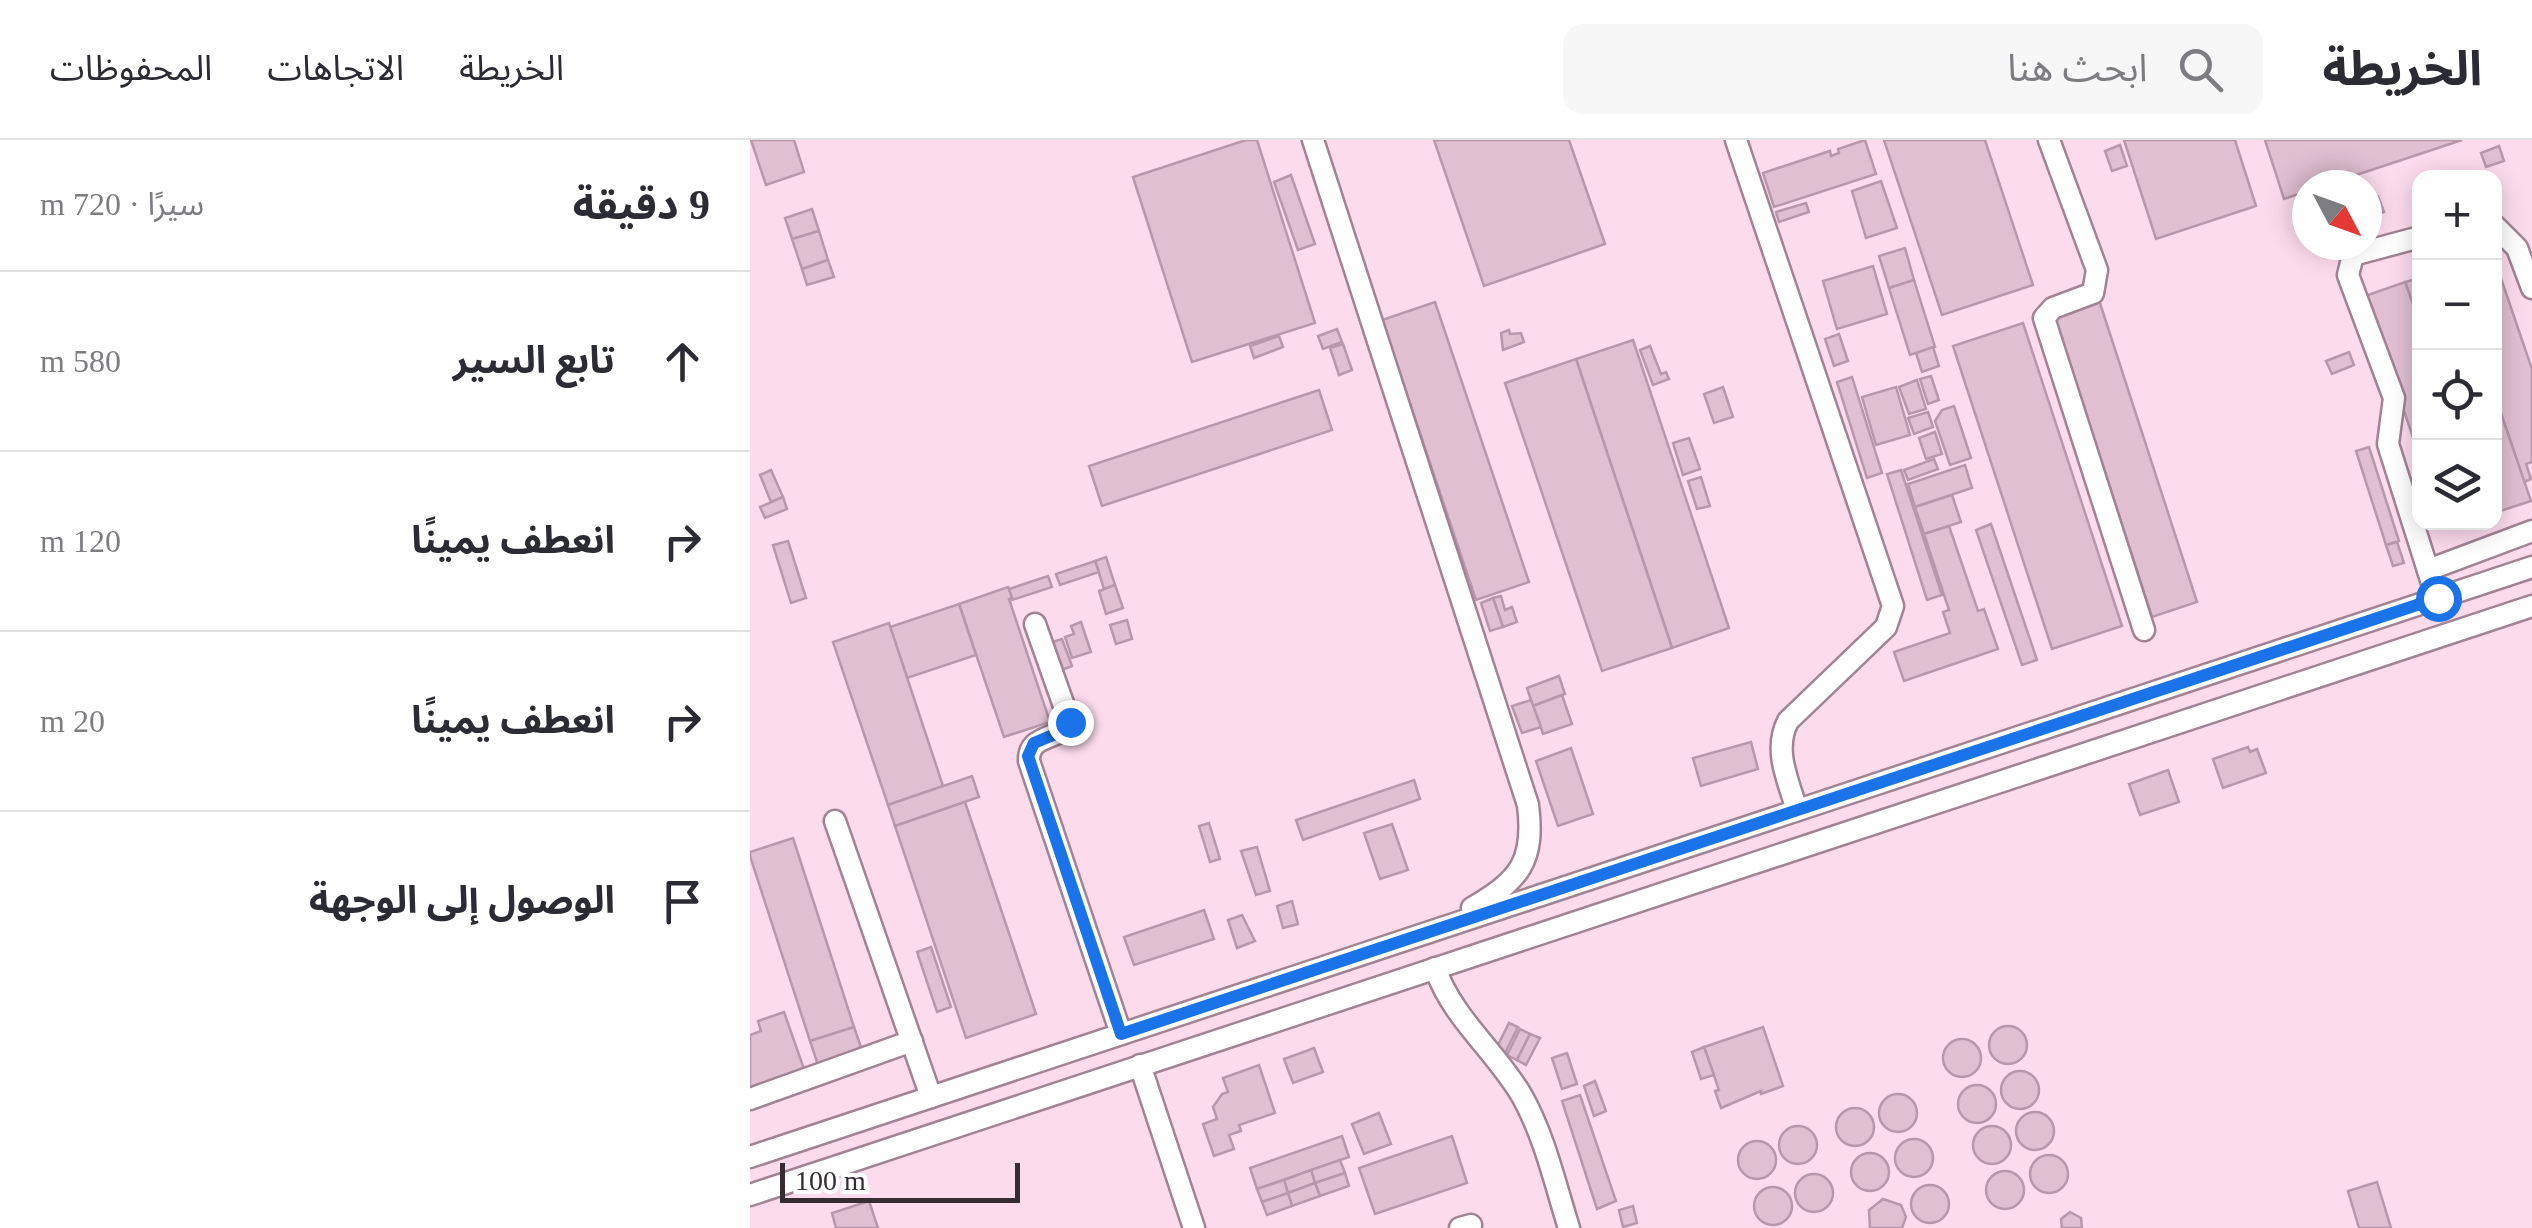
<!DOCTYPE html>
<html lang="ar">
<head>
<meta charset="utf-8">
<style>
	:root { --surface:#fff; --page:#f7f7f7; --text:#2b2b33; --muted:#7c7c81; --line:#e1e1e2 }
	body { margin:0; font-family:"Times New Roman","Noto Sans Arabic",serif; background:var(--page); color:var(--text); direction:rtl }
	.controls { position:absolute; right:30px; top:30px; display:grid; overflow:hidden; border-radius:20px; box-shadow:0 5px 25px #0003 }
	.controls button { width:90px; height:90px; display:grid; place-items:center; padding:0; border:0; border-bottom:2px solid var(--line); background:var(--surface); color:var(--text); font:50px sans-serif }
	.compass { position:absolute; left:1542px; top:30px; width:90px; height:90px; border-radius:50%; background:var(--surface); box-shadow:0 5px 25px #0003; rotate:131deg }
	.scale { position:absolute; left:30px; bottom:25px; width:240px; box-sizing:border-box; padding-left:10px; border:5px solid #382c33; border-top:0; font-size:28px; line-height:35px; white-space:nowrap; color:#382c33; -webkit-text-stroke:8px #fff; paint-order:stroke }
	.stop { position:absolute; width:30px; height:30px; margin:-22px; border:8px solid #1a73e8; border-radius:50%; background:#fff }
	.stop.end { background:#1a73e8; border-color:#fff; box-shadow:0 2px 10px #0008 }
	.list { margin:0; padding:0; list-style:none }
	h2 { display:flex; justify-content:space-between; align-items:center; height:130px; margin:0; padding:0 40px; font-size:42px }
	h2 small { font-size:32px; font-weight:400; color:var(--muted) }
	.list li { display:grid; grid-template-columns:65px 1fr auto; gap:30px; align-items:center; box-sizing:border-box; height:180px; padding:0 40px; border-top:2px solid var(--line) }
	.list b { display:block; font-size:38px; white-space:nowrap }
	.list em { font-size:32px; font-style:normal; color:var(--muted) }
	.icon { flex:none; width:55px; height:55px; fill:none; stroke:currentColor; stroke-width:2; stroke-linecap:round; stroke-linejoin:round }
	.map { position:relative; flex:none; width:1782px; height:1088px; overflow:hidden; direction:ltr }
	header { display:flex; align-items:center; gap:60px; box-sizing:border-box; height:140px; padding:0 50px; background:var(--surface); border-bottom:2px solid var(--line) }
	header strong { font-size:48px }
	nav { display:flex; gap:55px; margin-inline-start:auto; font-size:35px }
	.search { width:700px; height:90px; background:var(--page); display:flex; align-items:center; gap:25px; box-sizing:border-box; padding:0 35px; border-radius:20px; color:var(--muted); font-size:38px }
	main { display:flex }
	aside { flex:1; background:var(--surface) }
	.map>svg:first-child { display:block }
	.building { fill:#e0bfd1; stroke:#b798aa; stroke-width:2.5 }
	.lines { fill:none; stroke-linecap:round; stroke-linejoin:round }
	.minor-casing { stroke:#a18394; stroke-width:25 }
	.minor { stroke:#fff; stroke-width:20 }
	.route { stroke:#1a73e8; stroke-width:12 }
</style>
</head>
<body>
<header>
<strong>الخريطة</strong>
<div class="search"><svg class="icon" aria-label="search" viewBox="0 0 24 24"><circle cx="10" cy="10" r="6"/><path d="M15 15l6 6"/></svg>ابحث هنا</div>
<nav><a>الخريطة</a><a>الاتجاهات</a><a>المحفوظات</a></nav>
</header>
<main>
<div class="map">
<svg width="1782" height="1088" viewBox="0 0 1782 1088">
	<rect width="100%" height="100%" fill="#fcdbed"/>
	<g class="building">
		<path d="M1 0H44L54 32 16 45Z"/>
		<path d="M496 0H507L565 183 442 222 383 37Z"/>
		<path d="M684 0H819L855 104 734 146Z"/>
		<path d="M1115 0 1126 34 1024 67 1013 33 1080 11 1081 16 1089 13 1088 9Z"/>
		<path d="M1134 0H1235L1283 145 1192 175Z"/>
		<path d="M1374 0H1485L1506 66 1406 99Z"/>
		<path d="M1515 0H1712L1576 45H1557V51L1534 59Z"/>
		<path d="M1370 5 1377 26 1362 31 1355 11Z"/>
		<path d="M1749 6 1754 21 1736 27 1731 13Z"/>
		<path d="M541 35 565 104 548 110 524 42Z"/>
		<path d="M1131 41 1147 88 1116 98 1102 51Z"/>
		<path d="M1628 56 1634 72 1617 78V60Z"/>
		<path d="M1056 63 1059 72 1029 82 1026 72Z"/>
		<path d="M62 69 69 91 42 99 35 78Z"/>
		<path d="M69 91 78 120 52 129 42 99Z"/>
		<path d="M1155 108 1164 140 1139 148 1129 116Z"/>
		<path d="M1744 118 1782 229V322L1776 324 1781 339 1774 342 1744 253Z"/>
		<path d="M78 120 84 137 57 145 52 129Z"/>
		<path d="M1123 126 1137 174 1087 189 1073 141Z"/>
		<path d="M1670 138V184L1655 142Z"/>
		<path d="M1164 140 1185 207 1160 215 1139 148Z"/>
		<path d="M1655 142 1670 184V318L1615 156Z"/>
		<path d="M1348 157 1447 462 1402 477 1303 172Z"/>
		<path d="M685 162 779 442 726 460 632 180Z"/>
		<path d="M1273 183 1372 486 1302 509 1203 206Z"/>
		<path d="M587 189 592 202 573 209 568 196Z"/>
		<path d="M759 190 760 194 771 193 774 202 753 210 751 193Z"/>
		<path d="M1089 194 1098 221 1084 226 1075 199Z"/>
		<path d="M529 196 533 207 504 218 500 206Z"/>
		<path d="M883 200 979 488 922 508 826 219Z"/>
		<path d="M593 204 602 230 589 235 580 208Z"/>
		<path d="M900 206 911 234 916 232 919 239 903 245 890 210Z"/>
		<path d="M1183 207 1189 226 1172 232 1166 213Z"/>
		<path d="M1599 212 1604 225 1582 234 1576 221Z"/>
		<path d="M826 219 922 508 852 531 755 243Z"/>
		<path d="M1181 236 1189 260 1178 264 1170 239Z"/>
		<path d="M1102 237 1132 333 1117 338 1087 242Z"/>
		<path d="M1167 240 1176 269 1159 274 1149 247Z"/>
		<path d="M973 247 983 277 964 283 954 254Z"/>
		<path d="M1146 247 1160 295 1126 305 1112 257Z"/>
		<path d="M569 250 582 290 352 366 339 326Z"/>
		<path d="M1744 253 1781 361 1744 373Z"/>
		<path d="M1204 266 1221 318 1200 325 1185 281 1192 270Z"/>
		<path d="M1178 272 1183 287 1164 294 1158 278Z"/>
		<path d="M1185 292 1192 314 1176 319 1169 298Z"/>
		<path d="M939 298 950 329 933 335 923 303Z"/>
		<path d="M1619 307 1649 401 1636 405 1606 311Z"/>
		<path d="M1184 319 1188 329 1158 340 1154 330Z"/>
		<path d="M1215 325 1222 348 1165 367 1158 344Z"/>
		<path d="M21 330 33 357 21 362 10 335Z"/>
		<path d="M1151 330 1192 455 1177 460 1137 334Z"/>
		<path d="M951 337 960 366 947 369 938 341Z"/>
		<path d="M1202 355 1211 382 1174 394 1165 367Z"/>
		<path d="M33 357 37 369 15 378 10 367Z"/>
		<path d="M1241 384 1287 520 1272 525 1226 390Z"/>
		<path d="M1199 386 1228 471 1234 469 1248 509 1154 541 1144 512 1200 493 1193 472 1199 470 1174 394Z"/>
		<path d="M38 401 56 458 41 463 23 405Z"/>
		<path d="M1647 402 1654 423 1643 426 1636 405Z"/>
		<path d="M356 417 365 445 354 449 345 421Z"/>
		<path d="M345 421 349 432 310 445 306 434Z"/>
		<path d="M298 436 302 447 262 460 259 449Z"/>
		<path d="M365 445 373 468 356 474 349 451Z"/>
		<path d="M258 447 262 458 259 459 300 582 254 597 209 464Z"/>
		<path d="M751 456 755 470 762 467 767 482 753 487 743 458Z"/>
		<path d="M743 458 753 487 740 491 731 463Z"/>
		<path d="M209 464 226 515 157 538 140 487Z"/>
		<path d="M377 480 382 499 366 504 360 485Z"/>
		<path d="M331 482 341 512 322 518 315 497 324 494 321 486Z"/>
		<path d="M139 483 193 646 138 665 83 502Z"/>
		<path d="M312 499 322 526 309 531 299 503Z"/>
		<path d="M809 536 815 554 783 566 777 548Z"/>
		<path d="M812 555 822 584 793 594 783 566Z"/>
		<path d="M781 560 791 587 772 593 762 566Z"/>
		<path d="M1001 602 1008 629 951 646 943 618Z"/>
		<path d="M1498 607 1500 612 1507 609 1516 633 1473 648 1463 619Z"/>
		<path d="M821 608 843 674 808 686 786 621Z"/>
		<path d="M1418 630 1429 662 1390 675 1379 644Z"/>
		<path d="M222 636 229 657 145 686 138 665Z"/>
		<path d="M664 640 670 659 553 700 546 680Z"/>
		<path d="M215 662 286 874 216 898 145 686Z"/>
		<path d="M459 683 470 719 460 722 449 686Z"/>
		<path d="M642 684 658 730 630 739 614 693Z"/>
		<path d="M43 698 104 887 60 901 0 716V712Z"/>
		<path d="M507 707 520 751 506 755 491 711Z"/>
		<path d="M542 761 548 784 533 788 527 766Z"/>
		<path d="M454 770 464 799 384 825 374 797Z"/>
		<path d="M492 775 505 801 487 808 478 780Z"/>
		<path d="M181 807 201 867 187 872 167 812Z"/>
		<path d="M34 872 54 929 0 948V895L11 891 8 881Z"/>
		<path d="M759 883 768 887 754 915 745 911Z"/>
		<circle cx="1258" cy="905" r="19"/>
		<path d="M104 887 113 913 69 928 60 901Z"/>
		<path d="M1013 887 1033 946 1011 954V951L971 968 965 951 969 950 954 907Z"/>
		<path d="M770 889 780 894 767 920 757 915Z"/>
		<path d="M780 894 790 898 776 925 767 920Z"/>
		<circle cx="1212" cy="918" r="19"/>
		<path d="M954 907 964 935 951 939 942 912Z"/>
		<path d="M564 908 573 932 543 943 534 919Z"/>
		<path d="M817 913 827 944 812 949 802 918Z"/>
		<path d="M509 925 525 973 489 985 491 991 479 995 484 1009 464 1016 453 984 467 979 463 967 472 954 478 952 473 938Z"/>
		<circle cx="1270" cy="950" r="19"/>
		<path d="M845 941 856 971 844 976 834 946Z"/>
		<circle cx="1227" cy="964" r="19"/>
		<circle cx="1148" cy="973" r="19"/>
		<path d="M830 955 866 1061 847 1069 812 961Z"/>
		<circle cx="1105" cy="987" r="19"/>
		<circle cx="1285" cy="991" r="19"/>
		<path d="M629 973 641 1004 614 1014 602 984Z"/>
		<circle cx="1048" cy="1005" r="19"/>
		<circle cx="1242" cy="1005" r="19"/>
		<path d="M592 996 599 1017 507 1049 500 1028Z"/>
		<path d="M702 996 717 1043 625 1074 609 1028Z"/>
		<circle cx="1164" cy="1018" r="19"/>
		<circle cx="1007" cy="1020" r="19"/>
		<circle cx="1120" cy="1032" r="19"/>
		<circle cx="1299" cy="1034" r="19"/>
		<path d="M590 1020 595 1033 565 1043 561 1030Z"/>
		<path d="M561 1030 565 1043 538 1053 534 1040Z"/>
		<circle cx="1255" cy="1050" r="19"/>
		<path d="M595 1033 599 1046 570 1056 565 1043Z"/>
		<circle cx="1064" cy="1053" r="19"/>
		<path d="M534 1040 538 1053 512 1062 507 1049Z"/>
		<path d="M1627 1042 1641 1088H1609L1598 1051Z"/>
		<path d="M565 1043 570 1056 542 1066 538 1053Z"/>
		<circle cx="1180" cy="1064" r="19"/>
		<circle cx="1023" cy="1066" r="19"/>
		<path d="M538 1053 542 1066 517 1075 512 1062Z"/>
		<path d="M1133 1059 1151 1065 1156 1077 1152 1088H1120L1119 1070Z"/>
		<path d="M119 1061 128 1088H86L82 1073Z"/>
		<path d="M883 1066 887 1083 873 1087 869 1070Z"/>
		<path d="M1320 1072 1331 1078 1332 1088H1312L1311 1079Z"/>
	</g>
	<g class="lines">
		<g class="minor-casing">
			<g id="minor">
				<path d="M563 0 778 665C785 721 770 740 722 768"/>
				<path d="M986 0 1143 466 1136 487 1038 581C1023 610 1038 640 1047 670"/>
				<path d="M1299 0 1347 130 1343 153 1303 168 1294 178 1394 490"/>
				<path d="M1744 85 1767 108 1782 148"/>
				<path d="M1670 97 1603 115 1598 135 1644 258 1638 304 1687 459"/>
				<path d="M1678 430 1782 391"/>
				<path d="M285 484 320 583C308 601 278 594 279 621L371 894"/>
				<path d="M85 681 181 957"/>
				<path d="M685 828C703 879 745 910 772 956 795 997 805 1044 819 1088"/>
				<path d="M390 925 444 1088"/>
				<path d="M0 959 162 901"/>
				<path d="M0 1017 1782 427"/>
				<path d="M0 1055 1782 466"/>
				<path d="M710 1088 721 1085"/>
			</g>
		</g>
		<use href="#minor" class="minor"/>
	</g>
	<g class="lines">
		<path class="route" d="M320 582 315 590 284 603 278 616 371 894 1688 458"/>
	</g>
</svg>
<div class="controls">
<button>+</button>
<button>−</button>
<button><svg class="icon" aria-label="locate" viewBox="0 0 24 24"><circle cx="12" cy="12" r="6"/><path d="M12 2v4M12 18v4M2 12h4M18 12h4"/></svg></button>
<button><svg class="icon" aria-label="layers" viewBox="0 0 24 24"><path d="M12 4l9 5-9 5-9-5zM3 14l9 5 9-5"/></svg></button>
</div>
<svg class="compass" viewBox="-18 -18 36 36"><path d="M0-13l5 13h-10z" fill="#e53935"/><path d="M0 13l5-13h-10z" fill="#7c7c81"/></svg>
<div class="scale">100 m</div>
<div class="stop" style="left:1688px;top:458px"></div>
<div class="stop end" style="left:320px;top:582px"></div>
</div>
<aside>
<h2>9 دقيقة<small>سيرًا · 720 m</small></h2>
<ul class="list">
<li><svg class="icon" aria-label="ahead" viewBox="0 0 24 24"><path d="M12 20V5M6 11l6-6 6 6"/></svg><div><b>تابع السير</b></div><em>580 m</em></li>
<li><svg class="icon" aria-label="right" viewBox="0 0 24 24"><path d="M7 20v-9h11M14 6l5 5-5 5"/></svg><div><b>انعطف يمينًا</b></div><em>120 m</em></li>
<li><svg class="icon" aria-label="right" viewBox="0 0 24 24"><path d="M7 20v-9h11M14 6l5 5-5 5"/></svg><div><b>انعطف يمينًا</b></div><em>20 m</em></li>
<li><svg class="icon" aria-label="arrive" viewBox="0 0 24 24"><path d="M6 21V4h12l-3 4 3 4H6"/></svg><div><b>الوصول إلى الوجهة</b></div></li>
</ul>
</aside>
</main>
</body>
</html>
